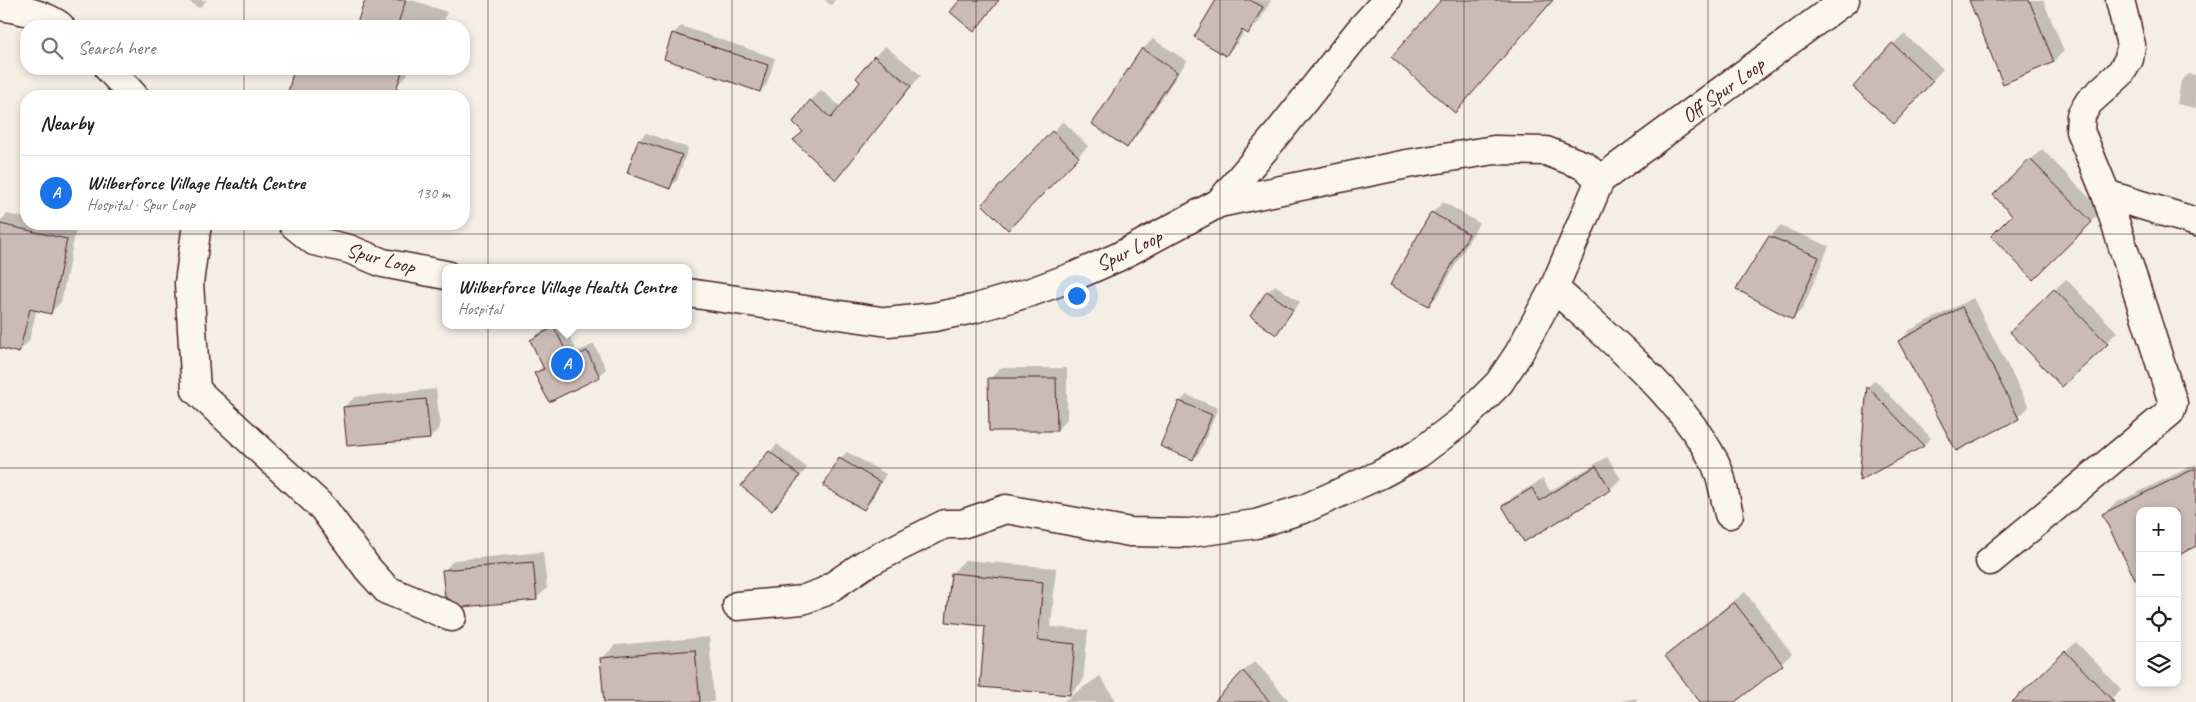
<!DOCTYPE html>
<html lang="en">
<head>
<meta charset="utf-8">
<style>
	:root { --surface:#fff; --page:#f2f2f2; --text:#202124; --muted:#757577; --line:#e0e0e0; --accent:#1a73e8 }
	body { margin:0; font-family:Caveat,sans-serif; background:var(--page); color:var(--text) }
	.controls { position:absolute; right:15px; bottom:15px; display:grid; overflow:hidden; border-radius:10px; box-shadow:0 2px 8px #0003 }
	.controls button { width:45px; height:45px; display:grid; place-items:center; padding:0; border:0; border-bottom:1px solid var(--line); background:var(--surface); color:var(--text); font:25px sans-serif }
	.you { position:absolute; left:1076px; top:295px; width:18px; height:18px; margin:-12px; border:4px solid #fff; border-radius:50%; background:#1a73e8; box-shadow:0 0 0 8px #1a73e833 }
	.badge { display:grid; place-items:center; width:32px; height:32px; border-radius:50%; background:var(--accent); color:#fff; font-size:16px; font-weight:700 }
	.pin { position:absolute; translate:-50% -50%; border:2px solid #fff; box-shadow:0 1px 5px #0006 }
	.popup { position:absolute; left:442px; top:264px; width:250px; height:65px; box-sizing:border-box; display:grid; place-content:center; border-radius:10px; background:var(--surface); filter:drop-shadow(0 1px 4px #0005); font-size:16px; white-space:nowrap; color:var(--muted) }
	.popup b { font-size:19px; color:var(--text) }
	.popup::after { content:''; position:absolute; left:50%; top:100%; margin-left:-10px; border:10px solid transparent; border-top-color:var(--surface) }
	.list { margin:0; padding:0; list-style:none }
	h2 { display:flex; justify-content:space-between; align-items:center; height:65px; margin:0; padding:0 20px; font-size:21px }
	h2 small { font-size:16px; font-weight:400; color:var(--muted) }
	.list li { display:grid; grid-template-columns:32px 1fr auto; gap:15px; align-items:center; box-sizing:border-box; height:75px; padding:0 20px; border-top:1px solid var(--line) }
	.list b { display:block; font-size:19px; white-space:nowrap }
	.list p { margin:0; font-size:16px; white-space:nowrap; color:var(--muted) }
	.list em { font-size:16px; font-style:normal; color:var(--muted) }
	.icon { flex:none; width:28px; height:28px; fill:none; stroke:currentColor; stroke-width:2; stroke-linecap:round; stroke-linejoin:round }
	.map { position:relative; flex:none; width:2196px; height:702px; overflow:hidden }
	.search { position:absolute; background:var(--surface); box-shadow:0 2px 8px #0003; left:20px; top:20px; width:450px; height:55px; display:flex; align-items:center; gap:12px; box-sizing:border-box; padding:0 18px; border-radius:20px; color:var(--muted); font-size:19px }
	.panel { position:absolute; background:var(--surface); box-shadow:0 2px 8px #0003; left:20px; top:90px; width:450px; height:140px; border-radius:20px }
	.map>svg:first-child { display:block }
	.shadow { fill:#0003 }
	.building { fill:#cabbb6; stroke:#4a1f2b }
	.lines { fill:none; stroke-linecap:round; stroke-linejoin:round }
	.minor-casing { stroke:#4a1f2b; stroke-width:31 }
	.tertiary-casing { stroke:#4a1f2b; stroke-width:31 }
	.minor { stroke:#fbf7ec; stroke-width:28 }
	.tertiary { stroke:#fbf7ec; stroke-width:28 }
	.grid { fill:none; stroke:#4a1f2b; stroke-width:1; stroke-opacity:0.55 }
	.labels { text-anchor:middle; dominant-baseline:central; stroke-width:4.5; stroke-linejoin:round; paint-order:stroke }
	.street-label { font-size:21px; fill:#4a1f2b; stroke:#fbf7ec }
</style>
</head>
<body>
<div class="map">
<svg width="2196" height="702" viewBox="0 0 2196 702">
	<rect width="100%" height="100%" fill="#f4eee4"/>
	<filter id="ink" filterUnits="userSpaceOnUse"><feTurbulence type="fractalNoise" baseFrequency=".02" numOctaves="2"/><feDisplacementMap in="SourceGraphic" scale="10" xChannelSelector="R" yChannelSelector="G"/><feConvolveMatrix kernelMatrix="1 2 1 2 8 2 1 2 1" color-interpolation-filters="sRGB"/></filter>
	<g filter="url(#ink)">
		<g class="shadow">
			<path d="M187 0H207L199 8Z"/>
			<path d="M367 0H412L447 12 442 26H358Z"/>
			<path d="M824 0H835L831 5Z"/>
			<path d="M1217 0H1271L1259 22 1248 32 1245 30 1237 44 1226 54Z"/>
			<path d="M1443 0H1552L1455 112Z"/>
			<path d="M1970 0H2043L2064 51 2054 61Z"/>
			<path d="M681 26 775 58 767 84 760 91 673 34Z"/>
			<path d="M1904 34 1943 69 1904 112 1893 44Z"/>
			<path d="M1153 39 1187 61 1137 135 1127 146 1143 49Z"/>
			<path d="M885 46 921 75 836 178 795 140 804 131 810 101 821 90 841 107 862 81 875 56Z"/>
			<path d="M296 69H409L407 75 397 85 393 84 388 96H288Z"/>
			<path d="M2189 74 2196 75V108L2177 104 2181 81Z"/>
			<path d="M1063 121 1088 146 1019 218 1053 132Z"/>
			<path d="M646 133 688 148 677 180 670 187 639 140Z"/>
			<path d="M2042 149 2102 211 2033 278 2013 215 1995 195Z"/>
			<path d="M1443 202 1479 223 1439 294 1428 305 1432 213Z"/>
			<path d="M7 214 26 218V224H53L76 229 61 302 51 312 37 309 29 341 19 351 0 347V221Z"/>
			<path d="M1780 226 1829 246 1803 308 1792 319 1770 237Z"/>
			<path d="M2066 279 2117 332 2062 386 2011 332Z"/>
			<path d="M1275 285 1300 302 1276 333 1268 292Z"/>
			<path d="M1973 298 2029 407 2018 418 1956 450 1900 341 1910 330Z"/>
			<path d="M553 325H564L577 352 594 344 606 369 599 376 536 373 544 365 531 340 539 333Z"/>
			<path d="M1000 368H1067V419L1057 430 990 379Z"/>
			<path d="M1875 380 1931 438 1924 445 1860 479 1868 387Z"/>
			<path d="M436 389 440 427 430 438 344 407 355 397Z"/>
			<path d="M1187 395 1218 408 1200 452 1192 459 1180 402Z"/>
			<path d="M777 444 807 468 772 509 743 486Z"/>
			<path d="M847 452 886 474 871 501 864 508 840 459Z"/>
			<path d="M1607 457 1621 479 1610 489 1524 541 1504 507 1514 496 1543 479 1550 491Z"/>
			<path d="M2196 464V544L2177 511 2104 514 2114 504Z"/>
			<path d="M543 552 547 588 536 599 444 571 454 560Z"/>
			<path d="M965 560 1056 568 1051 627 1088 630 1083 681 1070 694 987 625 952 573Z"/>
			<path d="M1745 592 1792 654 1733 702H1702L1666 656 1677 646Z"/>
			<path d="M709 637 714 702H606L602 659 615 645Z"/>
			<path d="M2076 642 2121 689 2108 702H2013Z"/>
			<path d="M1255 661 1290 702H1216L1244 671Z"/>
			<path d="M1100 676 1117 702H1062L1068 698Z"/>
			<path d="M1636 698 1637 702H1618Z"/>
		</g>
		<g class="building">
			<path d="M365 0H406L397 26H356Z"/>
			<path d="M960 0H999L974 32 950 12Z"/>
			<path d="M1216 0H1250L1263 7 1248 34 1242 30 1226 56 1194 37Z"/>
			<path d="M1441 0H1553L1455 113 1391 57Z"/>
			<path d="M1969 0H2029L2054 62 2003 84Z"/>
			<path d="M672 33 768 65 760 92 664 59Z"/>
			<path d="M1892 43 1933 81 1894 124 1853 87Z"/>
			<path d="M1142 48 1177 72 1127 148 1092 124Z"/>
			<path d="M874 56 911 86 836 180 793 140 803 132 793 122 810 100 831 118 860 82 856 78Z"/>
			<path d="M294 69H403L394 96H287Z"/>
			<path d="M1052 131 1079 157 1008 230 982 204Z"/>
			<path d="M638 140 682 155 670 189 627 173Z"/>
			<path d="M2030 159 2092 222 2033 280 1991 236 2012 215 1993 195Z"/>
			<path d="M1431 212 1469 234 1429 306 1390 285Z"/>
			<path d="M0 224 67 239 51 314 30 309 19 353 0 348Z"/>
			<path d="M1769 236 1819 257 1793 320 1736 289Z"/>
			<path d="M2054 289 2108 344 2062 387 2010 332Z"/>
			<path d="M1267 291 1293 310 1276 335 1250 316Z"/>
			<path d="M1962 307 2019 419 1956 451 1898 341Z"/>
			<path d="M554 327 570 359 587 351 600 377 549 402 534 373 544 369 530 340Z"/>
			<path d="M988 378H1056L1057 431H989Z"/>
			<path d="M1867 386 1924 446 1859 481Z"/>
			<path d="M426 399 430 439 347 446 343 407Z"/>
			<path d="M1179 401 1212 415 1193 460 1160 446Z"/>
			<path d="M769 451 800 476 772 511 741 486Z"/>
			<path d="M839 458 880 482 864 510 823 486Z"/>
			<path d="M1596 466 1611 490 1524 542 1502 506 1532 488 1539 501Z"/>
			<path d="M2196 468V546L2177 556V511H2140V577L2135 579 2102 514Z"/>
			<path d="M533 562 537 600 463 607 445 597 442 570Z"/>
			<path d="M951 573 1043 582 1038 640 1075 644 1070 695 980 687 985 626 946 622Z"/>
			<path d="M1734 602 1783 665 1735 702H1700L1665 656Z"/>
			<path d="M695 650 700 702H604L600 658Z"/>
			<path d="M2065 651 2114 702H2012Z"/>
			<path d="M1243 671 1270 702H1214Z"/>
		</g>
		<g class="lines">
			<g class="minor-casing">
				<g id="minor">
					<path d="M1600 180 1845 0"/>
					<path d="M2106 194 2196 222"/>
					<path d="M1219 203 1407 164 1494 150 1546 151 1585 166 1600 180"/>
					<path d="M197 224 189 283 196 390 323 508 368 569 387 590 452 617"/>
					<path d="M1554 288C1609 338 1677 393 1713 459 1722 474 1724 496 1729 514"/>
					<path d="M1990 561 2170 412 2173 403 2106 194 2080 131 2081 115 2089 102 2120 74 2129 59 2131 45 2120 0"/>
					<path d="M737 606 802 600 824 592 865 564 945 524H962L1006 509 1130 532 1189 533 1256 524 1306 508 1379 475 1418 454 1460 422 1499 383 1519 353 1554 288 1600 180"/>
				</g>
			</g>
			<g class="tertiary-casing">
				<g id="tertiary">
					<path d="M0 6C19 9 45 14 60 26"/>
					<path d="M109 69 134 96"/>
					<path d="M293 224 314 241 349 249 383 263 446 275"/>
					<path d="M688 293 888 322 934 317 973 309 1031 292 1075 276 1118 257 1219 203 1279 132 1360 30 1387 0"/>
				</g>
			</g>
			<use href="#minor" class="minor"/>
			<use href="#tertiary" class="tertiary"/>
		</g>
	</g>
	<path class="grid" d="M244 0V26M488 0V702M732 0V702M976 0V702M1220 0V702M1464 0V702M1708 0V702M1952 0V702M244 69V96M244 224V702M0 234H2196M0 468H2196"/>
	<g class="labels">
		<g class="street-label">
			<text transform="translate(1723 90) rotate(-36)">Off Spur Loop</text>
			<text transform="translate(1129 250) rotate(-26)">Spur Loop</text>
			<text transform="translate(381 258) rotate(15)">Spur Loop</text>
		</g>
	</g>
</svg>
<div class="controls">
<button>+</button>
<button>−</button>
<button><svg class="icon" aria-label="locate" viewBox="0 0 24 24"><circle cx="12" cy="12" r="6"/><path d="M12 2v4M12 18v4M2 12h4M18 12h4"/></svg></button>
<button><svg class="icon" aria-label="layers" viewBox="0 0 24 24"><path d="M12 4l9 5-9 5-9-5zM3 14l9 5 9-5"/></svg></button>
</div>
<div class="you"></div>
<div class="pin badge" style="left:567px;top:364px">A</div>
<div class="popup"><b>Wilberforce Village Health Centre</b>Hospital</div>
<div class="search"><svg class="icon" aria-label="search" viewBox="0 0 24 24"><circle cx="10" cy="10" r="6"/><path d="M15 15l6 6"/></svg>Search here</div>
<section class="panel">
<h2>Nearby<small></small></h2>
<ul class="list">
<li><span class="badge">A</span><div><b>Wilberforce Village Health Centre</b><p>Hospital · Spur Loop</p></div><em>130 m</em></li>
</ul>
</section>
</div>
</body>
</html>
